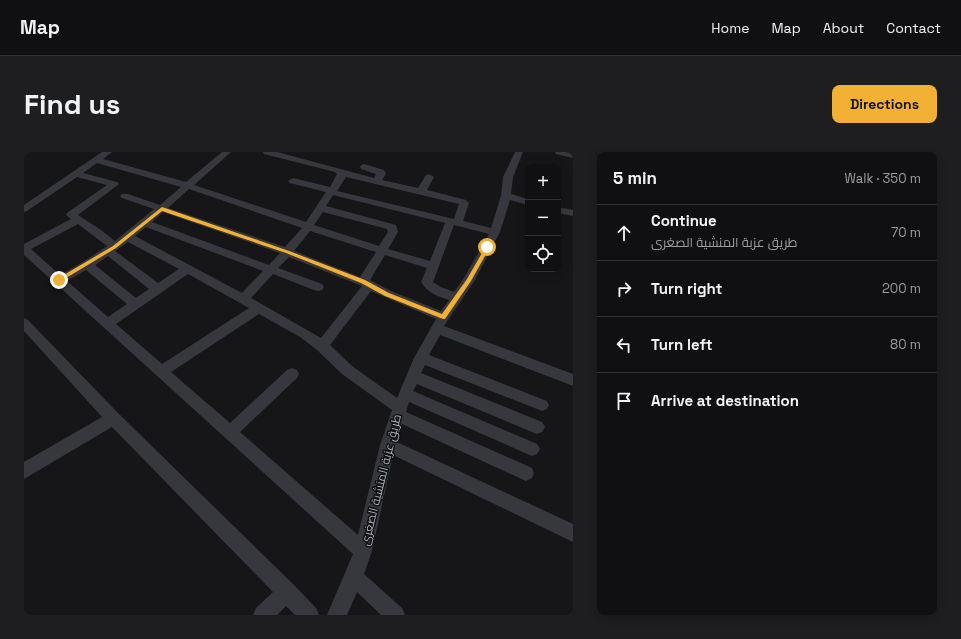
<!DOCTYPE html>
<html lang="en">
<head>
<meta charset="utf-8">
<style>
	:root { --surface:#101012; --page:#1e1e20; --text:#f1f3f6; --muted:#9c9d9f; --line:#303032; --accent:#f2b134 }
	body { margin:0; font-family:"Space Grotesk",Cairo,sans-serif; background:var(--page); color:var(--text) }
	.controls { position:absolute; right:12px; top:12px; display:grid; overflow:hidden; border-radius:8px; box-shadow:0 2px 10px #0003 }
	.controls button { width:36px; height:36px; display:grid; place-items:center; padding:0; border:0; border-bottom:1px solid var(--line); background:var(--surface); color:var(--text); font:20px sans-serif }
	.stop { position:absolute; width:12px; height:12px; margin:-9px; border:3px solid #f2b134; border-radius:50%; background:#fff }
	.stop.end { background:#f2b134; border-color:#fff; box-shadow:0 1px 4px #0008 }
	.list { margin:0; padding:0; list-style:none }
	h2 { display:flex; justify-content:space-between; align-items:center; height:52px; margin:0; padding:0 16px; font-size:17px }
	h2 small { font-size:13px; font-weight:400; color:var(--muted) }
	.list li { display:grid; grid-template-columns:26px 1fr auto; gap:12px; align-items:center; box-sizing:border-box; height:56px; padding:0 16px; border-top:1px solid var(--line) }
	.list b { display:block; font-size:15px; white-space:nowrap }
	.list p { margin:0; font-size:13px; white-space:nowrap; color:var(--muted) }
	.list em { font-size:13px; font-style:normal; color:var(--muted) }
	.icon { flex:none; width:22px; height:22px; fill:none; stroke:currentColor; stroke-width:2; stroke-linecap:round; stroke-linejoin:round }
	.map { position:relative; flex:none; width:549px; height:463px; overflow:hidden; border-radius:8px }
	header { display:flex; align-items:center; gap:24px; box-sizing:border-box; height:56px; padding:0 20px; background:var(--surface); border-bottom:1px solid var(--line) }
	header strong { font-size:19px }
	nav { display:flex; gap:22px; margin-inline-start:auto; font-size:14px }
	.intro { display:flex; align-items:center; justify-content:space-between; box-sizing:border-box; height:96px; padding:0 24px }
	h1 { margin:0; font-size:28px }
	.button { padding:10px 18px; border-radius:8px; background:var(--accent); color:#111; font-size:14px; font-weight:700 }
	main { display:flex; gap:24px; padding:0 24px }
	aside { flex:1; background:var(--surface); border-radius:8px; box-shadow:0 2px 10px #0003 }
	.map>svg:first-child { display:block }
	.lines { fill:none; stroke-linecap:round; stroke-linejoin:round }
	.minor { fill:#37383d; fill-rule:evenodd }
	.route { fill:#f2b134 }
	.labels { text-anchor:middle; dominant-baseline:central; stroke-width:3; stroke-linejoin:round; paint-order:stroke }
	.street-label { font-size:12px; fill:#a8adb8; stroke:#111113 }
</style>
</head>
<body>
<header>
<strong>Map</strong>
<nav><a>Home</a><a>Map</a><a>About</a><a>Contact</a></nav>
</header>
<div class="intro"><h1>Find us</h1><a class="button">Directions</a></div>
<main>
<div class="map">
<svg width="549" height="463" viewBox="0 0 549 463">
	<rect width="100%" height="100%" fill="#161618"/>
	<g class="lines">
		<g class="minor">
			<path d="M78 0H88L79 7 162 30 198 0H207L170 33 282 70 302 40 266 31 264 29 269 26 306 35 313 22 311 20 240 2 239 0H253L350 26 352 22 337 17 336 15 337 13 340 12 360 18 362 22 358 28 394 36 402 23 405 22 410 25 403 38 442 48 445 51 439 69 467 76 477 44 479 25 491 0H499L489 25 487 42 504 47V53L486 48 476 80 451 128 420 174 549 222V234L416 183 405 203 523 249 525 253 523 257 518 259 513 257 401 213 397 221 518 270 521 275 518 280 513 282 508 280 393 232 389 239 513 292 516 297 513 302 508 304 385 250 382 260 508 316 510 321 508 326 502 329 378 272 373 290 549 372V390L369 303 348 399 340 422 378 456 381 463H357L333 440 323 463H303L329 402 0 103V92L47 67 42 63 43 61 83 33 53 25 3 59 0 60V53ZM73 11 157 35 136 53 104 42H98L96 44 98 46 130 57 91 89 77 78 54 63 95 32 93 30 59 21ZM322 25 435 52 430 67 313 39ZM165 37 278 76 261 95 144 56ZM309 43 421 71 406 109 364 97 374 80 372 73 302 54ZM139 60 256 101 245 113 128 70ZM299 60 363 77 364 80 355 94 290 73ZM54 72 83 94 59 110 36 123 7 97ZM430 73 465 82 440 126 430 140 417 135 409 130ZM122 75 239 119 218 141 111 84ZM286 79 352 100 336 125 270 99ZM104 90 155 117 134 131 91 99ZM361 103 403 116 397 130C404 141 413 144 425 148L417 159 367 139 346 128ZM84 104 125 137 112 146 71 113ZM265 105 338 134 297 186 227 146 249 122 290 138 294 139 298 138 300 135 298 132 254 116ZM62 118 103 152 84 165 43 129ZM164 122 225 156 138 212 92 172ZM347 139 412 167 390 206 373 246 328 214 306 193ZM235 162 276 185 293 198 318 222 368 258 356 293 334 383 216 280 273 226 275 222 273 218 268 216 263 218 206 271 147 220Z"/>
			<path d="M531 0H549V6L532 2Z"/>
			<path d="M534 55 549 58V64L534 61Z"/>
			<path d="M0 166 4 168 94 261 270 433 292 456 295 463H271L262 454 253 463H229L232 456 249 440 88 275 0 327V310L78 265 0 179Z"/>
		</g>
	</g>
	<path class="route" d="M138 55 265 99 341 128 365 141 418 162 443 127 462 94 466 95 447 129 421 167H419L361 144 337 131 262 101 138 59 92 96 37 129H33V127L89 94Z"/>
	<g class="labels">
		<g class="street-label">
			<text transform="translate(357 328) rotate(-76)">طريق عزبة المنشية الصغرى</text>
		</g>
	</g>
</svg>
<div class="controls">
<button>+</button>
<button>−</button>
<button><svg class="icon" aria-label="locate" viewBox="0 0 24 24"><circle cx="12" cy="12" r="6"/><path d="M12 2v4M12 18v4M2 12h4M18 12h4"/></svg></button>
</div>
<div class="stop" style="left:463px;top:95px"></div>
<div class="stop end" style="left:35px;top:128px"></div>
</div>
<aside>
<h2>5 min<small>Walk · 350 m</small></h2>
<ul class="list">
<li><svg class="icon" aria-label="ahead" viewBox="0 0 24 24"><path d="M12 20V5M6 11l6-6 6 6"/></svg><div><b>Continue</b><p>طريق عزبة المنشية الصغرى</p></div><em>70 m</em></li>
<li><svg class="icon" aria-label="right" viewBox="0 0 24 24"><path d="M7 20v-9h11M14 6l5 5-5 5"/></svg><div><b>Turn right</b></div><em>200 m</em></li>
<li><svg class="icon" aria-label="left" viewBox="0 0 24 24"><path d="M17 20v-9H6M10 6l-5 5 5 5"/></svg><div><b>Turn left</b></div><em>80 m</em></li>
<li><svg class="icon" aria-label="arrive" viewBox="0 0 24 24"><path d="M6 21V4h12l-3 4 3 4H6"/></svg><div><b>Arrive at destination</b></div></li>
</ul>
</aside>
</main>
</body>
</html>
